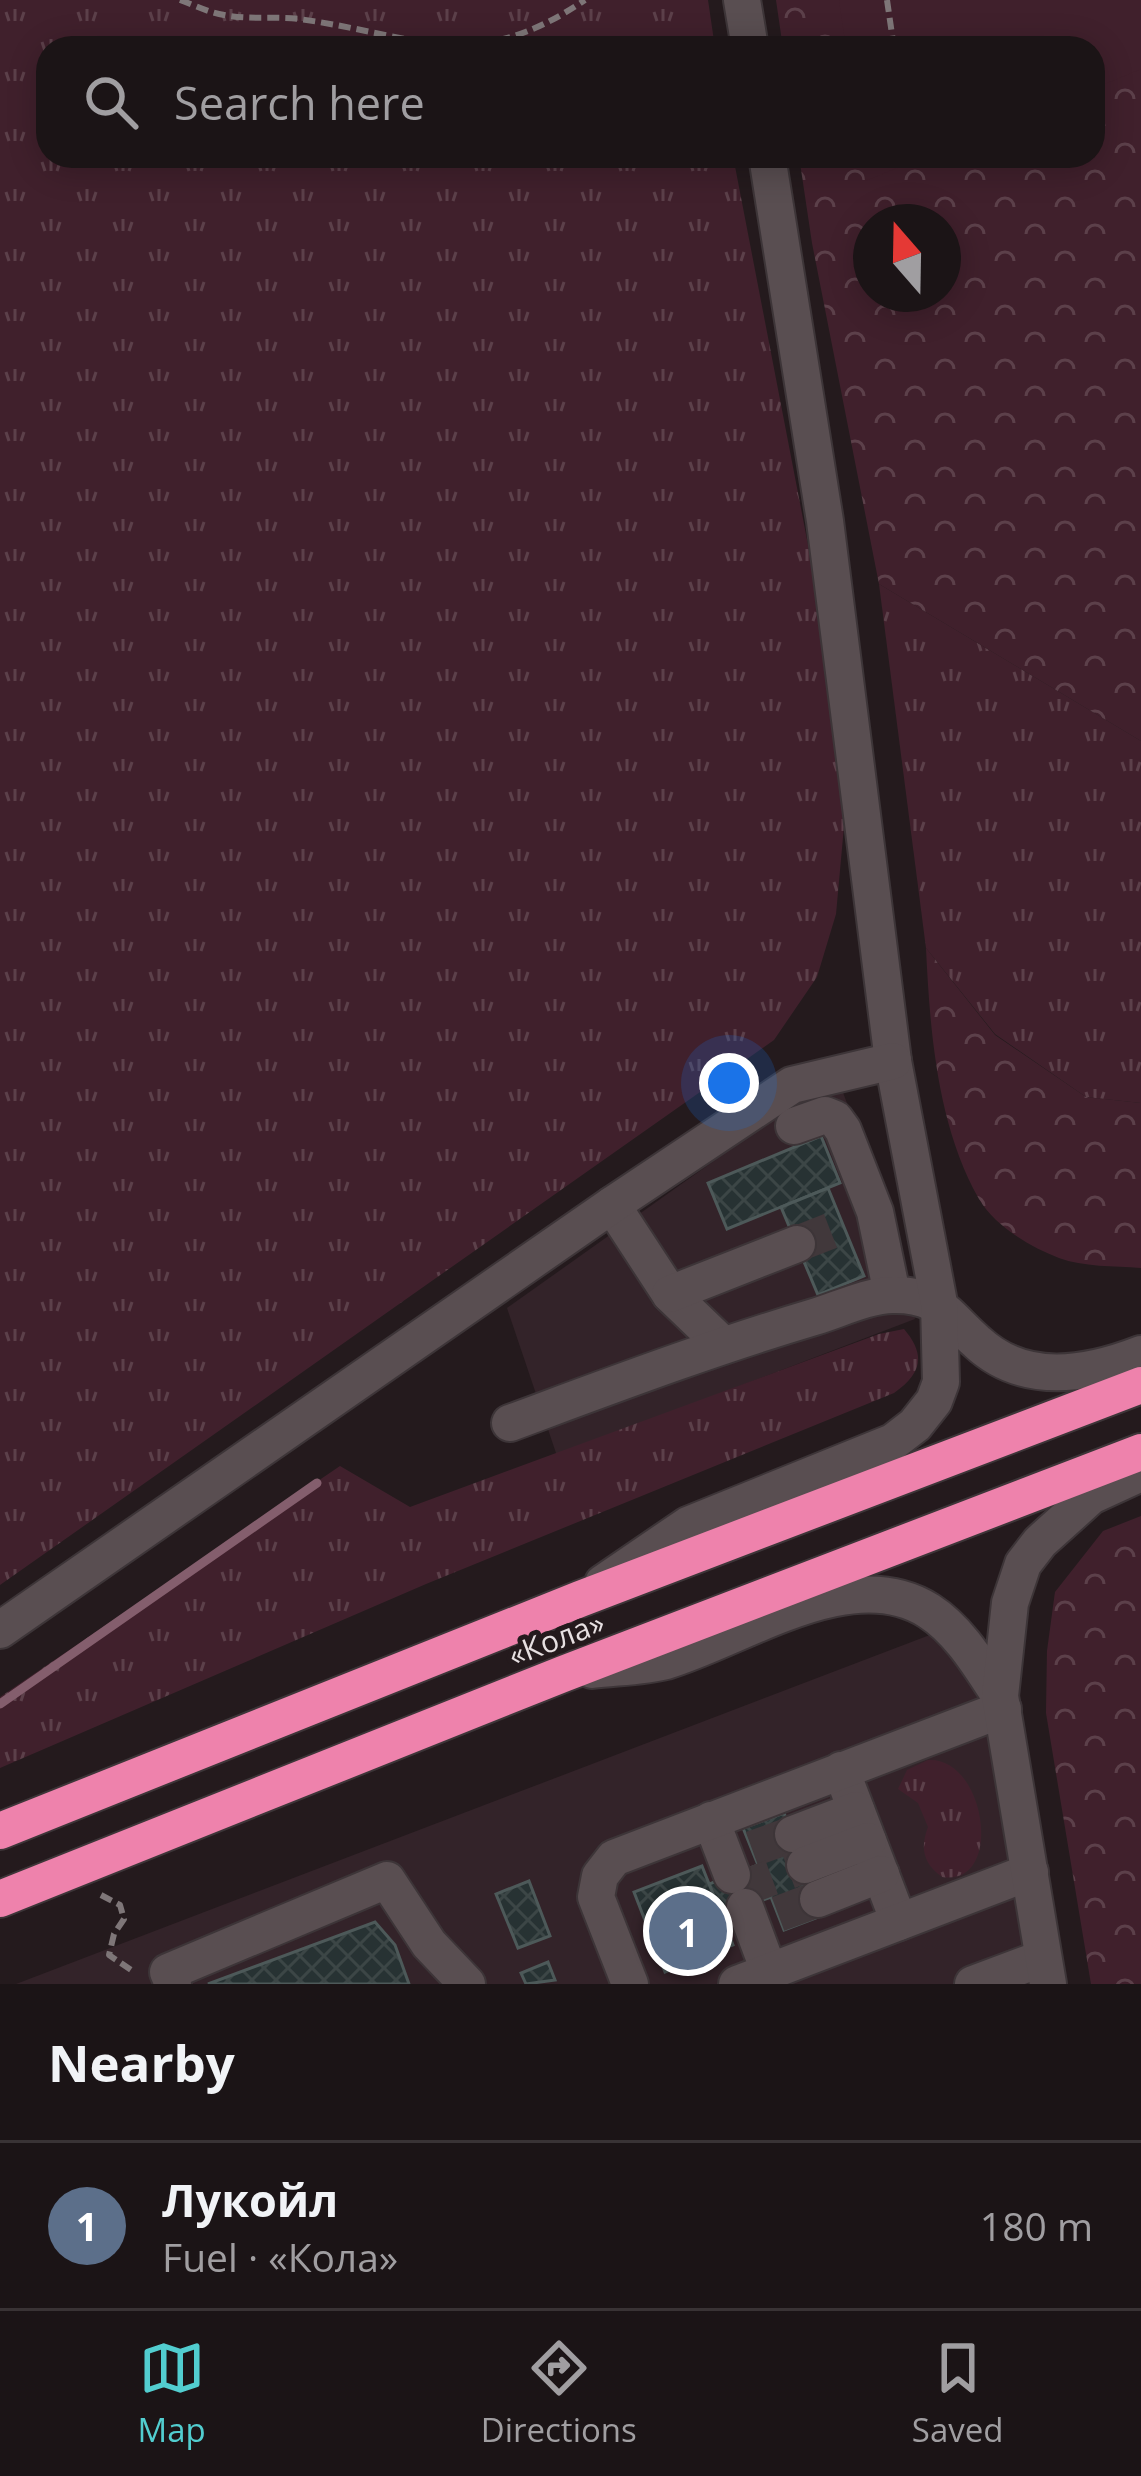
<!DOCTYPE html>
<html lang="en">
<head>
<meta charset="utf-8">
<style>
	:root { --surface:#1b1416; --page:#241d1f; --text:#f1f3f6; --muted:#a09ea1; --line:#393335; --accent:#52cdcf }
	body { margin:0; font-family:"Open Sans",sans-serif; background:var(--page); color:var(--text) }
	.compass { position:absolute; left:853px; top:204px; width:108px; height:108px; border-radius:50%; background:var(--surface); box-shadow:0 6px 30px #0003; rotate:340deg }
	.you { position:absolute; left:729px; top:1083px; width:42px; height:42px; margin:-30px; border:9px solid #fff; border-radius:50%; background:#1a73e8; box-shadow:0 0 0 18px #1a73e833 }
	.badge { display:grid; place-items:center; width:78px; height:78px; border-radius:50%; background:var(--accent); color:#fff; font-size:39px; font-weight:700 }
	.pin { position:absolute; translate:-50% -50%; border:6px solid #fff; box-shadow:0 3px 12px #0006 }
	.list { margin:0; padding:0; list-style:none }
	h2 { display:flex; justify-content:space-between; align-items:center; height:156px; margin:0; padding:0 48px; font-size:51px }
	h2 small { font-size:39px; font-weight:400; color:var(--muted) }
	.list li { display:grid; grid-template-columns:78px 1fr auto; gap:36px; align-items:center; box-sizing:border-box; height:168px; padding:0 48px; border-top:3px solid var(--line) }
	.list b { display:block; font-size:45px; white-space:nowrap }
	.list p { margin:0; font-size:39px; white-space:nowrap; color:var(--muted) }
	.list em { font-size:39px; font-style:normal; color:var(--muted) }
	.icon { flex:none; width:66px; height:66px; fill:none; stroke:currentColor; stroke-width:2; stroke-linecap:round; stroke-linejoin:round }
	.map { position:relative; flex:none; width:1141px; height:1984px; overflow:hidden }
	.search { position:absolute; background:var(--surface); box-shadow:0 6px 30px #0003; left:36px; right:36px; top:36px; height:132px; display:flex; align-items:center; gap:30px; box-sizing:border-box; padding:0 42px; border-radius:36px; color:var(--muted); font-size:45px }
	.sheet { height:324px; background:var(--surface) }
	nav { display:flex; justify-content:space-around; align-items:center; box-sizing:border-box; height:168px; border-top:3px solid var(--line); background:var(--surface); font-size:33px; color:var(--muted) }
	nav a { display:grid; justify-items:center; gap:6px }
	nav .on { color:var(--accent) }
	.map>svg:first-child { display:block }
	.built { fill:#332329 }
	.grass { fill:url(#grass-tufts) }
	.forest { fill:url(#forest-crowns); fill-rule:evenodd }
	.pitch { fill:#40202c }
	.lines { fill:none; stroke-linecap:round; stroke-linejoin:round }
	.stream { stroke:#845e6d; stroke-width:9 }
	.building { fill:url(#building-cross-hatch); stroke:#4d5959; stroke-width:3 }
	.minor-tunnel { stroke:#41383b; stroke-width:36; stroke-dasharray:36 18; stroke-linecap:butt }
	.minor-casing { stroke:#3d3538; stroke-width:40 }
	.highway-casing { stroke:#3d3538; stroke-width:40 }
	.path { stroke:#7e7678; stroke-width:6; stroke-dasharray:12 6; stroke-linecap:butt }
	.minor { stroke:#594e51; stroke-width:36 }
	.highway { stroke:#ee82ac; stroke-width:36 }
	.labels { text-anchor:middle; dominant-baseline:central; stroke-width:10; stroke-linejoin:round; paint-order:stroke }
	.street-label { font-size:30px; fill:#e7e0e2; stroke:#241a1d }
</style>
</head>
<body>
<div class="map">
<svg width="1141" height="1984" viewBox="0 0 1141 1984">
	<defs>
		<pattern id="grass-tufts" width="24" height="20" patternUnits="userSpaceOnUse" patternTransform="scale(3)"><rect width="24" height="20" fill="#40202c"/><path d="M3 7l-1-3M5 7V3M7 7l1-3M15 17l-1-3M17 17v-4M19 17l1-3" fill="none" stroke="#5c404a"/></pattern>
		<pattern id="forest-crowns" width="20" height="18" patternUnits="userSpaceOnUse" patternTransform="scale(3)"><rect width="20" height="18" fill="#40202c"/><path d="M2 6a3 3 0 1 1 6 0M12 15a3 3 0 1 1 6 0" fill="none" stroke="#5c404a"/></pattern>
		<pattern id="building-cross-hatch" width="8" height="8" patternUnits="userSpaceOnUse" patternTransform="scale(3)"><rect width="8" height="8" fill="#273233"/><path d="M0 0l8 8M0 8l8-8" fill="none" stroke="#3c4646"/></pattern>
	</defs>
	<rect width="100%" height="100%" fill="#241a1d"/>
	<g class="built">
		<path d="M842 1090 888 1210 915 1319 557 1456 507 1308 787 1109Z"/>
		<path d="M935 1633 989 1698 1039 1984H16Z"/>
	</g>
	<g class="grass">
		<path d="M0 0H708L715 48H48V156H733L814 576 844 826 836 914 817 977 774 1040 0 1585Z"/>
		<path d="M879 584 1141 741V1103L1086 1097 995 1034 926 948Z"/>
		<path d="M904 1329C926 1355 922 1373 894 1393L426 1584 0 1768V1697L340 1466 410 1507 879 1334Z"/>
		<path d="M928 1760C986 1756 1005 1887 942 1877 923 1863 920 1848 928 1827L918 1803 898 1789 907 1770Z"/>
	</g>
	<g class="forest">
		<path d="M776 0H1141V741L879 584 812 243 799 156H1093V48H783ZM871 222H943V294H871Z"/>
		<path d="M926 948 995 1035 1086 1097 1141 1103V1268C1115 1266 1083 1267 1059 1258 1030 1247 995 1226 979 1199 937 1125 930 1031 926 948Z"/>
		<path d="M1141 1516V1984H1091L1046 1713 1047 1651 1055 1592 1103 1531Z"/>
	</g>
	<g class="pitch">
		<path d="M839 0H1141V69L1093 89V48H846Z"/>
		<path d="M862 156H927L865 181Z"/>
	</g>
	<g class="lines">
		<path class="stream" d="M0 1704 317 1483"/>
	</g>
	<g class="building">
		<path d="M821 1136 840 1183 727 1229 708 1183Z"/>
		<path d="M828 1188 864 1276 818 1295 781 1207Z"/>
		<path d="M784 1813 824 1915 784 1930 771 1897 722 1916 709 1884 758 1865 743 1828Z"/>
		<path d="M702 1866 733 1945 665 1972 634 1892Z"/>
		<path d="M529 1881 550 1936 518 1948 496 1894Z"/>
		<path d="M375 1922 395 1945 409 1984H208Z"/>
		<path d="M548 1962 555 1980 526 1984 521 1973Z"/>
	</g>
	<g class="lines">
		<g class="minor-tunnel">
			<path d="M797 1244 843 1226"/>
			<path d="M752 1849 793 1834"/>
			<path d="M738 1890 805 1865"/>
			<path d="M778 1914 818 1899"/>
		</g>
		<g class="minor-casing">
			<g id="minor">
				<path d="M742 0 750 48"/>
				<path d="M794 1126 825 1115 835 1119 843 1130 875 1212 892 1294"/>
				<path d="M612 1205 670 1294 722 1344"/>
				<path d="M670 1294 797 1244"/>
				<path d="M510 1423C610 1386 710 1348 814 1317 838 1310 868 1295 893 1295 939 1294 947 1316 977 1342 1024 1386 1087 1375 1141 1354"/>
				<path d="M603 1583 688 1525 893 1442 915 1425 934 1401 941 1382 939 1303 893 1061 825 521 767 156"/>
				<path d="M0 1630 612 1205 792 1085 893 1061"/>
				<path d="M592 1670C616 1667 643 1667 666 1661 743 1638 851 1561 929 1611 960 1631 980 1666 1000 1696"/>
				<path d="M841 1770 899 1922"/>
				<path d="M711 1820 732 1875"/>
				<path d="M793 1834 856 1810"/>
				<path d="M805 1865 868 1841"/>
				<path d="M818 1899 881 1874"/>
				<path d="M745 1907 769 1971"/>
				<path d="M173 1984 168 1972 387 1880 429 1944 467 1984"/>
				<path d="M630 1984 596 1897 600 1876 614 1858 1003 1709"/>
				<path d="M737 1984 1030 1872"/>
				<path d="M973 1984 1043 1958"/>
				<path d="M1048 1984 1000 1696 1010 1603 1023 1564 1040 1542 1091 1496 1141 1473"/>
			</g>
		</g>
		<g class="highway-casing">
			<g id="highway">
				<path d="M0 1831 580 1599 1141 1385"/>
				<path d="M0 1899 563 1674 1141 1452"/>
			</g>
		</g>
		<g class="path">
			<path d="M180 0C194 5 210 13 224 15 248 20 274 16 299 19 417 35 473 76 585 0"/>
			<path d="M887 0 894 48"/>
			<path d="M101 1895 120 1905 124 1919 114 1934 109 1955 134 1972"/>
		</g>
		<use href="#minor" class="minor"/>
		<use href="#highway" class="highway"/>
	</g>
	<g class="labels">
		<g class="street-label">
			<text transform="translate(556 1638) rotate(-21)">«Кола»</text>
		</g>
	</g>
</svg>
<svg class="compass" viewBox="-18 -18 36 36"><path d="M0-13l5 13h-10z" fill="#e53935"/><path d="M0 13l5-13h-10z" fill="#a09ea1"/></svg>
<div class="you"></div>
<div class="pin badge" style="left:688px;top:1931px;background:#5c6f8a">1</div>
<div class="search"><svg class="icon" aria-label="search" viewBox="0 0 24 24"><circle cx="10" cy="10" r="6"/><path d="M15 15l6 6"/></svg>Search here</div>
</div>
<section class="sheet">
<h2>Nearby<small></small></h2>
<ul class="list">
<li><span class="badge" style="background:#5c6f8a">1</span><div><b>Лукойл</b><p>Fuel · «Кола»</p></div><em>180 m</em></li>
</ul>
</section>
<nav>
<a class="on"><svg class="icon" aria-label="map" viewBox="0 0 24 24"><path d="M3 6l6-2 6 2 6-2v14l-6 2-6-2-6 2zM9 4v14M15 6v14"/></svg>Map</a>
<a><svg class="icon" aria-label="directions" viewBox="0 0 24 24"><path d="M12 3l9 9-9 9-9-9zM9 14v-3h6M13 9l2 2-2 2"/></svg>Directions</a>
<a><svg class="icon" aria-label="saved" viewBox="0 0 24 24"><path d="M7 4h10v16l-5-4-5 4z"/></svg>Saved</a>
</nav>
</body>
</html>
